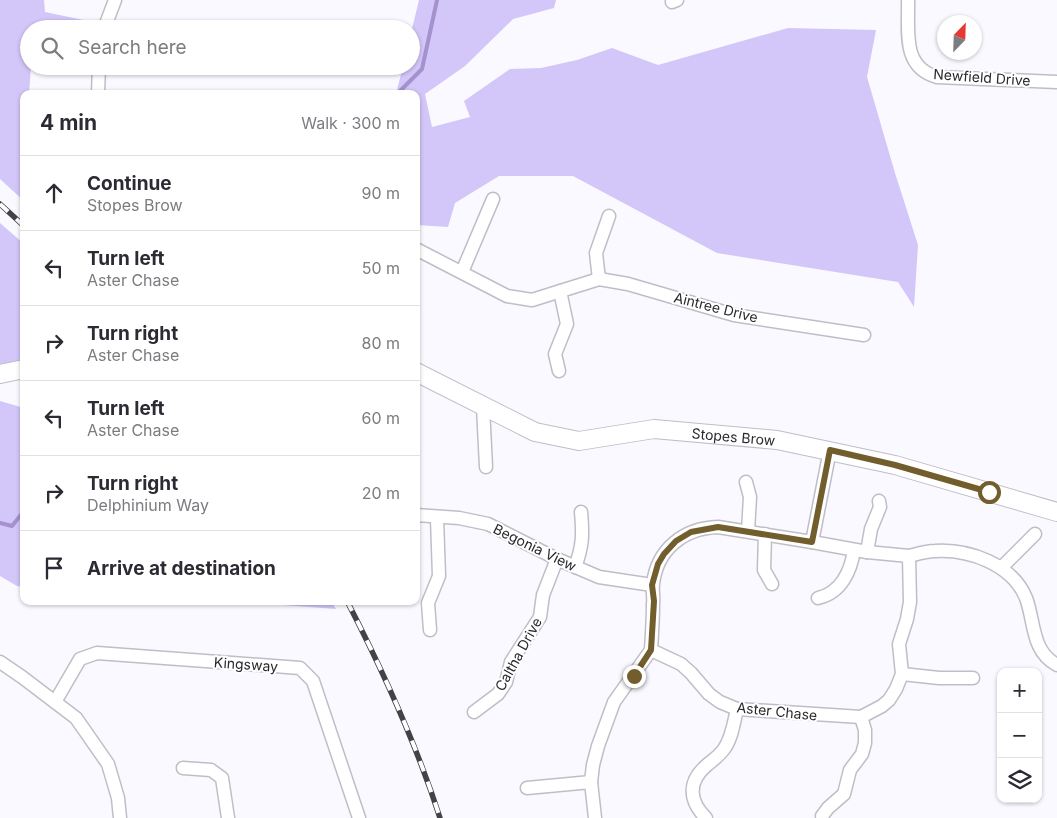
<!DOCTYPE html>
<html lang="en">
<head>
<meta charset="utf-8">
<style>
	:root { --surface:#fff; --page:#f7f7f7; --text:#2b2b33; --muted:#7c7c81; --line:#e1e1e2 }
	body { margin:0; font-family:Inter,sans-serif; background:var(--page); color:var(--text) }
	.controls { position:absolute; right:15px; bottom:15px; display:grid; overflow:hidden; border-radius:10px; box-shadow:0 1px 4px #0004 }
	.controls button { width:45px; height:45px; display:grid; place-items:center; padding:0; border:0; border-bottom:1px solid var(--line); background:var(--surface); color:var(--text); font:25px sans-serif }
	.compass { position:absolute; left:937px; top:15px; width:45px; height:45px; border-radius:50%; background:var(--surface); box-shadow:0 1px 4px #0004; rotate:23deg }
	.stop { position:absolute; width:15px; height:15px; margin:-11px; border:4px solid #725d2c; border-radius:50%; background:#fff }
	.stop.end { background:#725d2c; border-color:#fff; box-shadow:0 1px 5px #0008 }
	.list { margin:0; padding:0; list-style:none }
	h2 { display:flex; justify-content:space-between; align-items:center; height:65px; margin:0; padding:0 20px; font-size:21px }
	h2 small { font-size:16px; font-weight:400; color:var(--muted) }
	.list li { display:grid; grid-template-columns:32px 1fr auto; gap:15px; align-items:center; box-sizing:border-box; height:75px; padding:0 20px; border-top:1px solid var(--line) }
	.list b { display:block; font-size:19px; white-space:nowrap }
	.list p { margin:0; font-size:16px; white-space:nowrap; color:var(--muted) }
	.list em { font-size:16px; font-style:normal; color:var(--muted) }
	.icon { flex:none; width:28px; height:28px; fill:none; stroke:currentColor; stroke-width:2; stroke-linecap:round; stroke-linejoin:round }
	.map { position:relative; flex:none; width:1057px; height:818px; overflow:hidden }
	.search { position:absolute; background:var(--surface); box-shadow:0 1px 4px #0004; left:20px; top:20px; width:400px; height:55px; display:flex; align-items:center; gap:12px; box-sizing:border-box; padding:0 18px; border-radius:28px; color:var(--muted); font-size:19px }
	.panel { position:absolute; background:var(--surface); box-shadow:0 1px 4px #0004; left:20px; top:90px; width:400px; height:515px; border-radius:10px }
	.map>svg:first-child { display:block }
	.green { fill:#d3c6f9 }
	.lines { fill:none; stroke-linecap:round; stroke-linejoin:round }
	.stream { stroke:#a392ce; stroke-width:4 }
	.minor-casing { stroke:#c0bdc7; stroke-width:15 }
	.secondary-casing { stroke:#c0bdc7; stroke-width:20 }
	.minor { stroke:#fff; stroke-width:12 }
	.secondary { stroke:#fff; stroke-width:18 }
	.rail-casing { stroke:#434246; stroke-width:5.5 }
	.rail { stroke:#fff; stroke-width:4; stroke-dasharray:11; stroke-linecap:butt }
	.route { stroke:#725d2c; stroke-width:6 }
	.labels { text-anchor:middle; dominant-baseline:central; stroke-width:4; stroke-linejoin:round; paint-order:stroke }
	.street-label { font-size:14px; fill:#29282c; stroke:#fff }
</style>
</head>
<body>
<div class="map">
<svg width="1057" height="818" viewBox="0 0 1057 818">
	<rect width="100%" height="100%" fill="#faf9ff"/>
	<g class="green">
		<path d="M0 0H44L45 12 93 22 92 29H29V66H31L29 94H24V201L0 179Z"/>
		<path d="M419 0H556L554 8 513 19 465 66 425 94 432 127 470 117 464 101 510 69 541 68 577 60 612 48 658 65 788 28 876 30 867 77 895 173 918 245 914 307 898 282 717 253 573 176H499L455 203 448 227 416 225V94H396L403 66H411V33Z"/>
		<path d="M0 223 24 244V360L0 364Z"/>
		<path d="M0 401 24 408V587L17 586 0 576Z"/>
		<path d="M231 601H331L336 609Z"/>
	</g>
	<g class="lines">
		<g class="stream">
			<path d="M397 94 422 69 437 0"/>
			<path d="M0 523 12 526 24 511"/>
		</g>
		<g class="minor-casing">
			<g id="minor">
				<path d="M908 0C909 30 901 67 937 77L1057 82"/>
				<path d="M672 2 677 0"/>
				<path d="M104 29 115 0"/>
				<path d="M98 94 99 66"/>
				<path d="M416 249 507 296 532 300 599 279 628 284 734 315 864 335"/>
				<path d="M462 272 493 199"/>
				<path d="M599 279 596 253 609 216"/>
				<path d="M559 371 555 354 567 324 560 291"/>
				<path d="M483 407 486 467"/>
				<path d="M746 482 750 497 748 531"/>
				<path d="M416 515 459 518 488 524 557 559 599 577 652 585"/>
				<path d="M765 534 764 570 772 584"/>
				<path d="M867 552 871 529 880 507 879 501"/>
				<path d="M909 556C917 554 927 551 935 551 969 549 1012 564 1026 598 1035 622 1031 651 1057 665"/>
				<path d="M575 567C583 546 583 534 581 512"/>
				<path d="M1001 568 1035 534"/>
				<path d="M818 598C841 593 851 571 854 550"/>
				<path d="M430 630 428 603 439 576 437 518"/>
				<path d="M651 650 681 664 691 673 709 694 720 702 737 709 861 717 882 706 889 700 896 689 902 674 899 644 907 619 910 602 909 556 867 552 812 542"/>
				<path d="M651 650C652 634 653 619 653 604 654 597 652 591 653 584 657 549 684 528 718 527L812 542 830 450"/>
				<path d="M0 662 22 677 76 718 108 764 118 798 120 818"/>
				<path d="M902 674 939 678H973"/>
				<path d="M55 702 80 659 97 653 300 668 313 681 359 818"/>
				<path d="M474 712 498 694 506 682 511 662 540 617 543 595 557 559"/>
				<path d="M183 768 211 770 222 778 228 818"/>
				<path d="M527 788 591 782"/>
				<path d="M822 816 828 808 844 794 850 770 862 754 865 743V730L861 717"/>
				<path d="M595 818 591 782 593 765 598 746 614 702 651 650"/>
				<path d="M706 818C689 801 687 782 707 765 713 760 719 756 724 749 732 738 734 722 737 709"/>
			</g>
		</g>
		<g class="secondary-casing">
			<g id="secondary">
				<path id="s1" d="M416 372 535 432 579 441 654 429 777 440 895 465 1057 512"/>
				<path d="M0 374 24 369"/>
			</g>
		</g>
		<use href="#minor" class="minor"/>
		<use href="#secondary" class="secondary"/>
		<g class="rail-casing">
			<g id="rail">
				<path d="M0 204 24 226"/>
				<path d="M347 601C383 671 416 743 440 818"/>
			</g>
		</g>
		<use href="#rail" class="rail"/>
	</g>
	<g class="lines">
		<path class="route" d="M634 676 651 650 654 601 652 585 658 564 664 554 676 541 691 532 718 527 812 542 830 450 895 465 989 492"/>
	</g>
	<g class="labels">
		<g class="street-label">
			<text transform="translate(982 77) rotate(4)">Newfield Drive</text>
			<text transform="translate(716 307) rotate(14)">Aintree Drive</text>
			<text stroke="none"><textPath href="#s1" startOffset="334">Stopes Brow</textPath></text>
			<text transform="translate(535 547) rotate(26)">Begonia View</text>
			<text transform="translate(518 654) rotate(-61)">Caltha Drive</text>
			<text transform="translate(246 664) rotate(4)">Kingsway</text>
			<text transform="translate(777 711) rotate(6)">Aster Chase</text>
		</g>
	</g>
</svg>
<div class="controls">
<button>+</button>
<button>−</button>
<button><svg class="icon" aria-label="layers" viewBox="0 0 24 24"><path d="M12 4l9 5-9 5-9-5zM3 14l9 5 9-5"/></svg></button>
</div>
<svg class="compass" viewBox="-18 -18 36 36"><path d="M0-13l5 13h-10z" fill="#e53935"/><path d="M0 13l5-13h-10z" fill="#7c7c81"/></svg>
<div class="stop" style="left:989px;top:492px"></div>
<div class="stop end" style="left:634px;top:676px"></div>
<div class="search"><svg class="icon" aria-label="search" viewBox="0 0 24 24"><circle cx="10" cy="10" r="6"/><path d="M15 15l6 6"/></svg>Search here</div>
<section class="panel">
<h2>4 min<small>Walk · 300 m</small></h2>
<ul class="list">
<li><svg class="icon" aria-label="ahead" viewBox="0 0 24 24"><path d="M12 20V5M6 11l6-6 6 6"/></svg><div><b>Continue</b><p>Stopes Brow</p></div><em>90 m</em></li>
<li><svg class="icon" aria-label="left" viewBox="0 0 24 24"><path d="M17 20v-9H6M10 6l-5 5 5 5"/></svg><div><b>Turn left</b><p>Aster Chase</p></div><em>50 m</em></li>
<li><svg class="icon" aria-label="right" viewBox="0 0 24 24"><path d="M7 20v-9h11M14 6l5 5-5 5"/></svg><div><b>Turn right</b><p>Aster Chase</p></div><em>80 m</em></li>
<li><svg class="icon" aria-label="left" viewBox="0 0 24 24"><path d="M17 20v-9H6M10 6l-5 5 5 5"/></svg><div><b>Turn left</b><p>Aster Chase</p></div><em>60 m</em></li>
<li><svg class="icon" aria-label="right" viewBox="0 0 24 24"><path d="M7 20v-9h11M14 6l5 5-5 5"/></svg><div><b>Turn right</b><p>Delphinium Way</p></div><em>20 m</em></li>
<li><svg class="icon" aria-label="arrive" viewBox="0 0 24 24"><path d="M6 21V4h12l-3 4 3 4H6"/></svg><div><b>Arrive at destination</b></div></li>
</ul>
</section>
</div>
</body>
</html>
